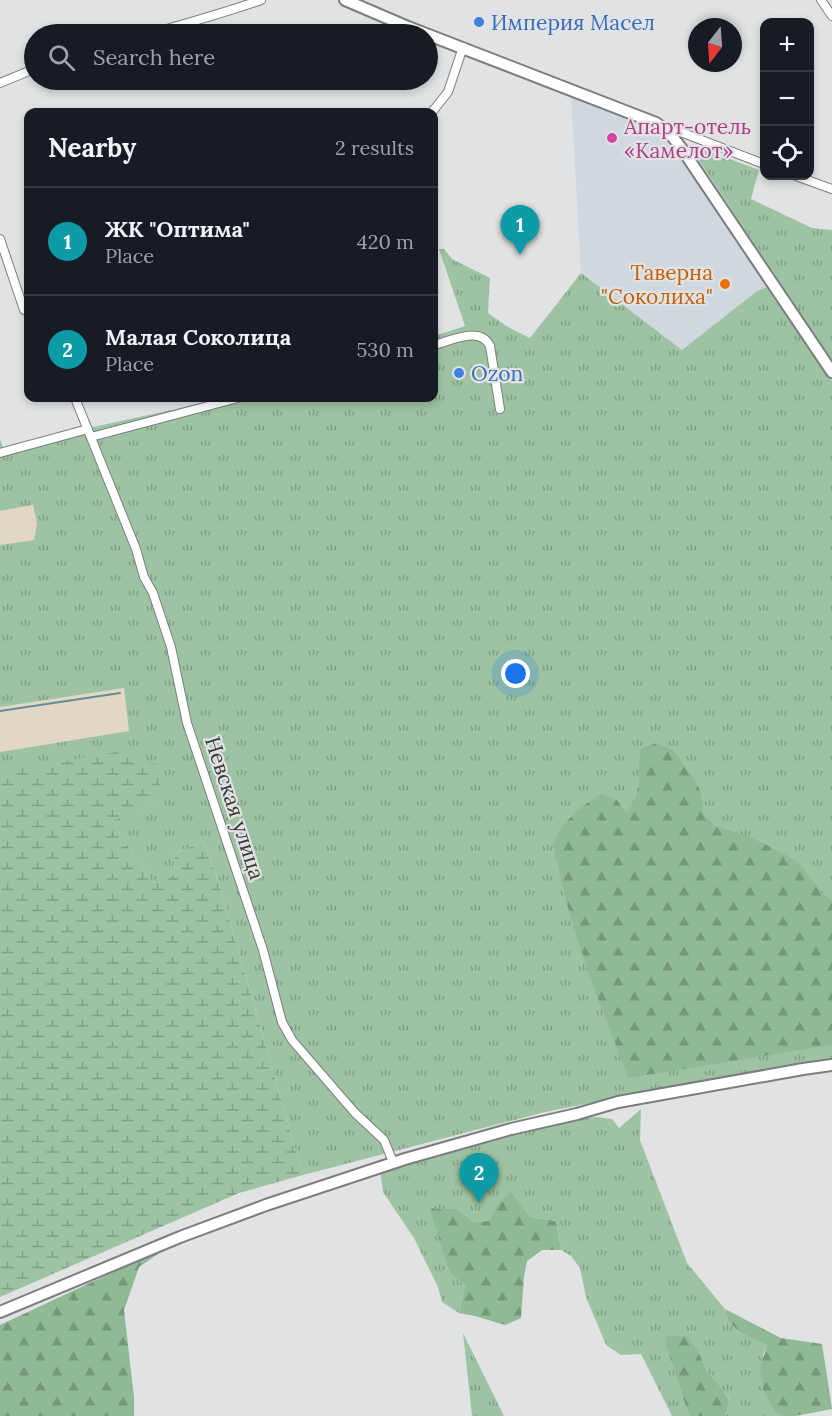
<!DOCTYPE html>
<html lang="en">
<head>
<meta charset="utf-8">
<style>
	:root { --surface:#171b24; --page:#242831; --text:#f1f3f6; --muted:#9ea1a6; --line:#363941; --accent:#8c9099 }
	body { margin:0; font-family:Lora,serif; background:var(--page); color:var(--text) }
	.controls { position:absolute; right:18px; top:18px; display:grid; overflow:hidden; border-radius:12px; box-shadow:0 3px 9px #0003 }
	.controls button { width:54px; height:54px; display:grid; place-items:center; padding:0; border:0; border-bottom:2px solid var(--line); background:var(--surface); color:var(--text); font:30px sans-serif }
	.compass { position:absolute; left:688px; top:18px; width:54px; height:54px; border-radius:50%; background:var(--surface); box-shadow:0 3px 9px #0003; rotate:197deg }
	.you { position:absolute; left:516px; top:674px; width:21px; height:21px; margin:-15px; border:4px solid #fff; border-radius:50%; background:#1a73e8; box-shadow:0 0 0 9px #1a73e833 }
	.badge { display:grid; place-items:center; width:39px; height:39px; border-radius:50%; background:var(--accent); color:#fff; font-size:20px; font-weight:700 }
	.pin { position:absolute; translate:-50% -50px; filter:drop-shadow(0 2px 3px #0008) }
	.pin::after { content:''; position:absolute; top:32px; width:21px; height:18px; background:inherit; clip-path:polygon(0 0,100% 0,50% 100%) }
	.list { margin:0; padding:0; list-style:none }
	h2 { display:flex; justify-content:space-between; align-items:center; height:78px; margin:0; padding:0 24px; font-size:26px }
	h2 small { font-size:20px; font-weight:400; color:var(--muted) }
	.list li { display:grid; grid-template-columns:39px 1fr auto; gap:18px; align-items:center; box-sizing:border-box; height:108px; padding:0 24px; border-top:2px solid var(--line) }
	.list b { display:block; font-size:22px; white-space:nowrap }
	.list p { margin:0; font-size:20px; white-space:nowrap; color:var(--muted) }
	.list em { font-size:20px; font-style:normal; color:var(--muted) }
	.icon { flex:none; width:33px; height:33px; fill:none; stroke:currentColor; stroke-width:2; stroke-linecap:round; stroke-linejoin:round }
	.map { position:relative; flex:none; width:832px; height:1416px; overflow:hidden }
	.search { position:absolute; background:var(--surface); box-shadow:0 3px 9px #0003; left:24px; top:24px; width:414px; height:66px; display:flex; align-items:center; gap:15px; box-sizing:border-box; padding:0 21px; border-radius:33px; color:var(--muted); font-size:22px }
	.panel { position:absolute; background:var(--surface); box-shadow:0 3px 9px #0003; left:24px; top:108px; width:414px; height:294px; border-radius:12px }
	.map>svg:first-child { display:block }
	.built { fill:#cfd8de }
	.industrial { fill:#e2d7c3 }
	.grass { fill:url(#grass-tufts) }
	.forest { fill:url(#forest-firs) }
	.wetland { fill:url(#wetland-marsh) }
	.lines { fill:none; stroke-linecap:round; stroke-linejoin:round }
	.stream { stroke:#628d9a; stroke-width:2 }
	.street-casing { stroke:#7b7d7e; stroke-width:10 }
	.secondary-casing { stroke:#7b7d7e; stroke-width:14 }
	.street { stroke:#fff; stroke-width:8 }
	.secondary { stroke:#fff; stroke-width:10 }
	.shop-dot { fill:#3f7fe0; stroke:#e0e2e4; stroke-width:2 }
	.hotel-dot { fill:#d1479c; stroke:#e0e2e4; stroke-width:2 }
	.food-dot { fill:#e8710a; stroke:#e0e2e4; stroke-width:2 }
	.labels { text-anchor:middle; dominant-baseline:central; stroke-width:4.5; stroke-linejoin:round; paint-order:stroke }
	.shop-label { font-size:21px; fill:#366cbe; stroke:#e0e2e4; text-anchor:start }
	.hotel-label { font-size:21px; fill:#b23c85; stroke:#e0e2e4; text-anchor:start }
	.food-label { font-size:21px; fill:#c56008; stroke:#e0e2e4; text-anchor:end }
	.street-label { font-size:21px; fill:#373838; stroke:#e0e2e4 }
</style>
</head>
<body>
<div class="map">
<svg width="832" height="1416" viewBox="0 0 832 1416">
	<defs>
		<pattern id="grass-tufts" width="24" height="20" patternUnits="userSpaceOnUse" patternTransform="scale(1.5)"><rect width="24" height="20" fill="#9ec3a3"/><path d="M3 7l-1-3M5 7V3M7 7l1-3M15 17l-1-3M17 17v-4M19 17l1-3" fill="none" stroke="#829f86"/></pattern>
		<pattern id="forest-firs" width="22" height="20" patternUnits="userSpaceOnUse" patternTransform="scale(1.5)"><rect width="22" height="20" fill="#90b995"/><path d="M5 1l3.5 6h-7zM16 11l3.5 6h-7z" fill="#76977b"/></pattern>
		<pattern id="wetland-marsh" width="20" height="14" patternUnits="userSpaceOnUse" patternTransform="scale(1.5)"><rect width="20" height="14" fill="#9ec3a3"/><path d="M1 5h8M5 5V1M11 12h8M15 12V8" fill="none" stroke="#829f86"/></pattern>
	</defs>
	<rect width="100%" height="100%" fill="#e0e2e4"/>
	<path class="built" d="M571 95 649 125 659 130 668 145 725 217 770 286 757 291 682 350 581 273Z"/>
	<g class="industrial">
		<path d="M33 505 37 523 34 540 0 545V511Z"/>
		<path d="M124 688 129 732 0 752V707Z"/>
	</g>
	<g class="grass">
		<path d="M698 147 759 170 751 199 812 228 832 230V361L694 153Z"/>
		<path d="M439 249H444L452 259 490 278 488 313 508 327 530 338 581 273 682 350 757 291 770 286 832 381V1063L707 1080 545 1112 303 1175 217 876 203 841 174 854 175 873 164 884 151 881 128 846 113 819 154 804 0 783V752L129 731 124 688 0 707V545L34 540 37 523 33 505 0 511V439L3 448 84 429 226 398H434V336L465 326Z"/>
		<path d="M641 1109 640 1140 687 1263 725 1309 728 1321 767 1345 763 1355 775 1412 783 1416H726L729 1399 721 1387 707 1371 699 1353 665 1343 689 1416H672L641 1354 621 1355 606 1345 586 1297 580 1268 571 1256 561 1250 556 1221 529 1217 497 1205 489 1221 474 1222 457 1209H436L430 1206 449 1272 465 1286 459 1313 442 1302 438 1287 414 1238 383 1192 380 1170 446 1151 574 1119 596 1117 612 1119 619 1128Z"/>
		<path d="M463 1333 504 1416H472Z"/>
	</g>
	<g class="forest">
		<path d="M656 743 673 750 694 779 702 794 703 813 715 826 748 836 779 851 799 863 821 892 832 901V1045L628 1078C603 1009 572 937 558 865 556 859 553 849 554 843 560 823 584 804 601 794L617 800 627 814 635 799 639 783V766L641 749Z"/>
		<path d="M511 1192 529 1217 556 1221 561 1250H542L527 1261 524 1277 521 1318 505 1325 475 1316 459 1313 465 1286 449 1272 429 1206 436 1209H457L474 1222 489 1221 497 1205Z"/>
		<path d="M171 1245 139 1267 124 1310 134 1397V1416H0V1325Z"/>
		<path d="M725 1309 781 1338 822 1344 832 1409 795 1416H783L775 1412 763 1389 760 1369 767 1345 740 1332 728 1321Z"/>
		<path d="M667 1336H687L699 1353 707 1371 721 1387 729 1400 726 1416H689L665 1343Z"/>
	</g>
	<path class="wetland" d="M128 750 148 763 165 765 154 804 114 820 128 846 151 881 164 883 175 873 174 854 203 841 217 876 303 1175 239 1193 0 1297V772Z"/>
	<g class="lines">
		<path class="stream" d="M0 711 120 693"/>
		<g class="street-casing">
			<g id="street">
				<path d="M821 0 832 16"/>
				<path d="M150 34C187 23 224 13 261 0"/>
				<path d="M0 83 34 69"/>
				<path d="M432 112 448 92 463 47"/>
				<path d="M665 126 764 164"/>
				<path d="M796 176 832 189"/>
				<path d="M0 239 24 310 28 308"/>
				<path d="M434 345C451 341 480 325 490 346L500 409"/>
				<path d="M75 398 136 549 144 577 153 593 171 647 187 723 263 950 282 1022 292 1040 355 1113 384 1140 393 1162"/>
				<path d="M91 437 238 398"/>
				<path d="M0 453 88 429"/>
			</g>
		</g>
		<g class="secondary-casing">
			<g id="secondary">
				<path d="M345 0 408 27 656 123 671 135 682 149 832 372"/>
				<path d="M0 1312 180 1237 266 1205 405 1159 511 1129 577 1114 618 1102 803 1069 832 1065"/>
			</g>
		</g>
		<use href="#street" class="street"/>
		<use href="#secondary" class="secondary"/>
	</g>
	<g class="shop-dot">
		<circle cx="479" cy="22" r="6"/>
		<circle cx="459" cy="373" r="6"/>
	</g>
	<circle class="hotel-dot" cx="612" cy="138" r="6"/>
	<circle class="food-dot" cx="725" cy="284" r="6"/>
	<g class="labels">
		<g class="shop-label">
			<text x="491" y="22">Империя Масел</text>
			<text x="471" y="373">Ozon</text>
		</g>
		<g class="hotel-label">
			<text x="624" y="126">Апарт-отель<tspan x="624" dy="24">«Камелот»</tspan></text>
		</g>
		<g class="food-label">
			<text x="713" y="272">Таверна<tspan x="713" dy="24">"Соколиха"</tspan></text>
		</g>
		<g class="street-label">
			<text transform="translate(235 808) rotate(72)">Невская улица</text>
		</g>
	</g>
</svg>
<div class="controls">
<button>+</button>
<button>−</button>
<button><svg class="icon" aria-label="locate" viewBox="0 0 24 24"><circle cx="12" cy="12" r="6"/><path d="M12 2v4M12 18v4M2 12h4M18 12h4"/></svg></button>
</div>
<svg class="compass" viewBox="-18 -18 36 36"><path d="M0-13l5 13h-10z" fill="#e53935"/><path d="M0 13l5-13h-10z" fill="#9ea1a6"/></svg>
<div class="you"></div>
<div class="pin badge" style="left:520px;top:255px;background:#0f9aa8">1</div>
<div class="pin badge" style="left:479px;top:1203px;background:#0f9aa8">2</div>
<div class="search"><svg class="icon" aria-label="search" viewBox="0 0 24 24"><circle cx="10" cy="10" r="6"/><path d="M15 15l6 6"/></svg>Search here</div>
<section class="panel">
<h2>Nearby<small>2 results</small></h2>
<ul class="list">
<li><span class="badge" style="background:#0f9aa8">1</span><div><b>ЖК &quot;Оптима&quot;</b><p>Place</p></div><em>420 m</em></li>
<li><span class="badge" style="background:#0f9aa8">2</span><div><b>Малая Соколица</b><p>Place</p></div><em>530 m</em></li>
</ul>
</section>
</div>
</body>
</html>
